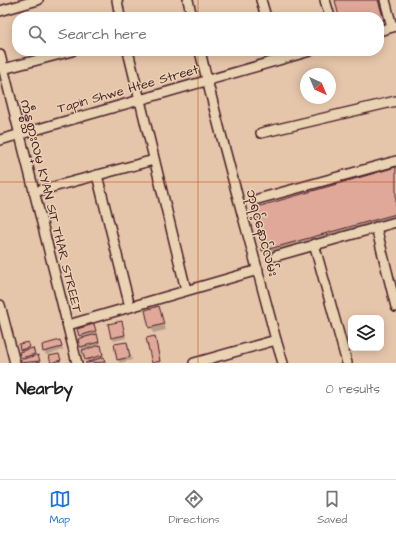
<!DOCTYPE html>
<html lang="en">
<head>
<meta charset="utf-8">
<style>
	:root { --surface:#fff; --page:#f2f2f2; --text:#222; --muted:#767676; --line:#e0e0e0; --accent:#1a73e8 }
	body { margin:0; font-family:"Architects Daughter","Noto Sans Myanmar",sans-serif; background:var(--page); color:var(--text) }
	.controls { position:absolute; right:12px; bottom:12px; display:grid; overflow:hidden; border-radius:8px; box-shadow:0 2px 10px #0003 }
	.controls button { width:36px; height:36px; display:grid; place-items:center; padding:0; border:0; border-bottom:1px solid var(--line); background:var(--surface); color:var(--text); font:20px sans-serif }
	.compass { position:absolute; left:300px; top:68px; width:36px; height:36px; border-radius:50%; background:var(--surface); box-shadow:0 2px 10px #0003; rotate:136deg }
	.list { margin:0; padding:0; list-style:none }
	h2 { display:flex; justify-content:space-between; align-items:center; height:52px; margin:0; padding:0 16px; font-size:17px }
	h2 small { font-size:13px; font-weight:400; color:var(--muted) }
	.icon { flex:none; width:22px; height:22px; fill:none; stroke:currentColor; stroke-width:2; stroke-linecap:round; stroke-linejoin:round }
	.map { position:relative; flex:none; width:396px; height:363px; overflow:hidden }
	.search { position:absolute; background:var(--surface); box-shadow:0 2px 10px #0003; left:12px; right:12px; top:12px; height:44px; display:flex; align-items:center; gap:10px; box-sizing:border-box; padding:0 14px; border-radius:16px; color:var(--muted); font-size:15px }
	.sheet { height:116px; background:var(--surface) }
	nav { display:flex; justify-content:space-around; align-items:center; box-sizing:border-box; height:56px; border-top:1px solid var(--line); background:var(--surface); font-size:11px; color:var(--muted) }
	nav a { display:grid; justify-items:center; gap:2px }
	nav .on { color:var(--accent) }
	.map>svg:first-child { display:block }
	.shadow { fill:#0003 }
	.building { fill:#e0a899; stroke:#4a1f2b }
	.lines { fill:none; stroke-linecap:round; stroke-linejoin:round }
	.minor-casing { stroke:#4a1f2b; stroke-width:12 }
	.minor { stroke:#e9d3b2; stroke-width:9 }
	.grid { fill:none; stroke:#c04a14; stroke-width:1; stroke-opacity:0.55 }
	.labels { text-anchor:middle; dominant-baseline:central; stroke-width:3; stroke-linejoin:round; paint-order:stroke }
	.street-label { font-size:13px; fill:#4a1f2b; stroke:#e9d3b2 }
</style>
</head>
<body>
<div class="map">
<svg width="396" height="363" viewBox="0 0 396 363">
	<rect width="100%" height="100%" fill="#e6c6aa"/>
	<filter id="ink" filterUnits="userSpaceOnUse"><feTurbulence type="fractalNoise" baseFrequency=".025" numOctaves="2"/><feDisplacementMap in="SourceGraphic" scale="8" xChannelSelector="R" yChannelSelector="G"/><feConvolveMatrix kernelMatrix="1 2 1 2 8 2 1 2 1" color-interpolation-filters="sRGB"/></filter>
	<g filter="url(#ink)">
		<g class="shadow">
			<path d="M336 0H380L389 30 379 33V17H340Z"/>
			<path d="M396 168V226L269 260 263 250Z"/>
			<path d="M159 307 166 330 153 333 146 311Z"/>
			<path d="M121 322 126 338 114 341 112 338Z"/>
			<path d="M94 325 102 350 105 363H88L81 347 82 339 78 330Z"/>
			<path d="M60 341 63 350 46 355 44 351Z"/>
			<path d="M156 341 161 363 153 362Z"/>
			<path d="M127 343 132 360 120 363 118 360Z"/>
			<path d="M28 344 30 350H33L41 363H21V361L23 360 21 349Z"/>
			<path d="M50 357 60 358 61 363H52Z"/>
		</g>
		<g class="building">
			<path d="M335 0H378L384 20 379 21V17H339Z"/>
			<path d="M396 167V214L262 251 257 207Z"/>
			<path d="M159 306 164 324 149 328 145 310Z"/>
			<path d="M122 321 125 335 111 338 108 324Z"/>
			<path d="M94 324 96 331 79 336 77 329Z"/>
			<path d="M97 334 99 342 80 347 78 339Z"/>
			<path d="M155 336 160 361 152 363 146 338Z"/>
			<path d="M60 340 62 347 43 352 42 345Z"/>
			<path d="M28 342 30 347 20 350 19 344Z"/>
			<path d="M127 342 130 357 117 360 114 344Z"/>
			<path d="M101 345 103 355 85 360 82 350Z"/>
			<path d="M33 348 35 354 21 358 19 352Z"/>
			<path d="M59 354 61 360 51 363 49 356Z"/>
			<path d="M38 355 40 361 20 363V360Z"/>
			<path d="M104 357 105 362 85 363Z"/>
		</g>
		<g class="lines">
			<g class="minor-casing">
				<g id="minor">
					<path d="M117 0 120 17"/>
					<path d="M188 0 192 17"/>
					<path d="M261 0 266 17"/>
					<path d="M325 0 330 17"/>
					<path d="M385 0 392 27"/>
					<path d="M0 11 38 0"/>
					<path d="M379 31 396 26"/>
					<path d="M128 51 186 290"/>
					<path d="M0 55 77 363"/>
					<path d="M3 69 72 51"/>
					<path d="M261 133 396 101"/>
					<path d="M0 140 310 51"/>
					<path d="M97 175 130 307"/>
					<path d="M34 192 154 160"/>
					<path d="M258 199 396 161"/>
					<path d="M376 227 396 307"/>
					<path d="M314 244 347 363"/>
					<path d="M276 256 396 222"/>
					<path d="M0 305 15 363"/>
					<path d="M68 325 258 270"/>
					<path d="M276 340 283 363"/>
					<path d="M194 363 276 340C251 243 223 148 200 51"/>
				</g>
			</g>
			<use href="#minor" class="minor"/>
		</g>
	</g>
	<path class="grid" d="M198 0V17M198 51V363M0 182H396"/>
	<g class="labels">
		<g class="street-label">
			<text transform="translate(128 89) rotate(-16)">Tapin Shwe Htee Street</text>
			<text transform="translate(51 206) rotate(76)">ကဵန္စစ္သားလမ္ KYAN SIT THAR STREET</text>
			<text transform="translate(262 233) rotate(75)">ဘုရင့်နောင်လမ်း</text>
		</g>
	</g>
</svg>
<div class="controls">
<button><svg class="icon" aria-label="layers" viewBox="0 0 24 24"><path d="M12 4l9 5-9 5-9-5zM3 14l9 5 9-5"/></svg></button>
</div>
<svg class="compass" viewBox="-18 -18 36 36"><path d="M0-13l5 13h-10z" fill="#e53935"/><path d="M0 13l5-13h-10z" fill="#767676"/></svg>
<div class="search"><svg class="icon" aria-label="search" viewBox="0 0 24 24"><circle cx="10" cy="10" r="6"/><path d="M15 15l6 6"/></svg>Search here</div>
</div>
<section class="sheet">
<h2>Nearby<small>0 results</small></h2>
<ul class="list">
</ul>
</section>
<nav>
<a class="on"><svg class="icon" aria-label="map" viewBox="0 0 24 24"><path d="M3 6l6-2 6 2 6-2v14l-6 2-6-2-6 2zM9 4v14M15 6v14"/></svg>Map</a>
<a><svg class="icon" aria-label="directions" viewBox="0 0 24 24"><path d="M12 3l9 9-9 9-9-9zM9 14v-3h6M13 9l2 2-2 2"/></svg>Directions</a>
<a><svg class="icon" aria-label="saved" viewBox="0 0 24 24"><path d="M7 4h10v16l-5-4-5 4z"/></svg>Saved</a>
</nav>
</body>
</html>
